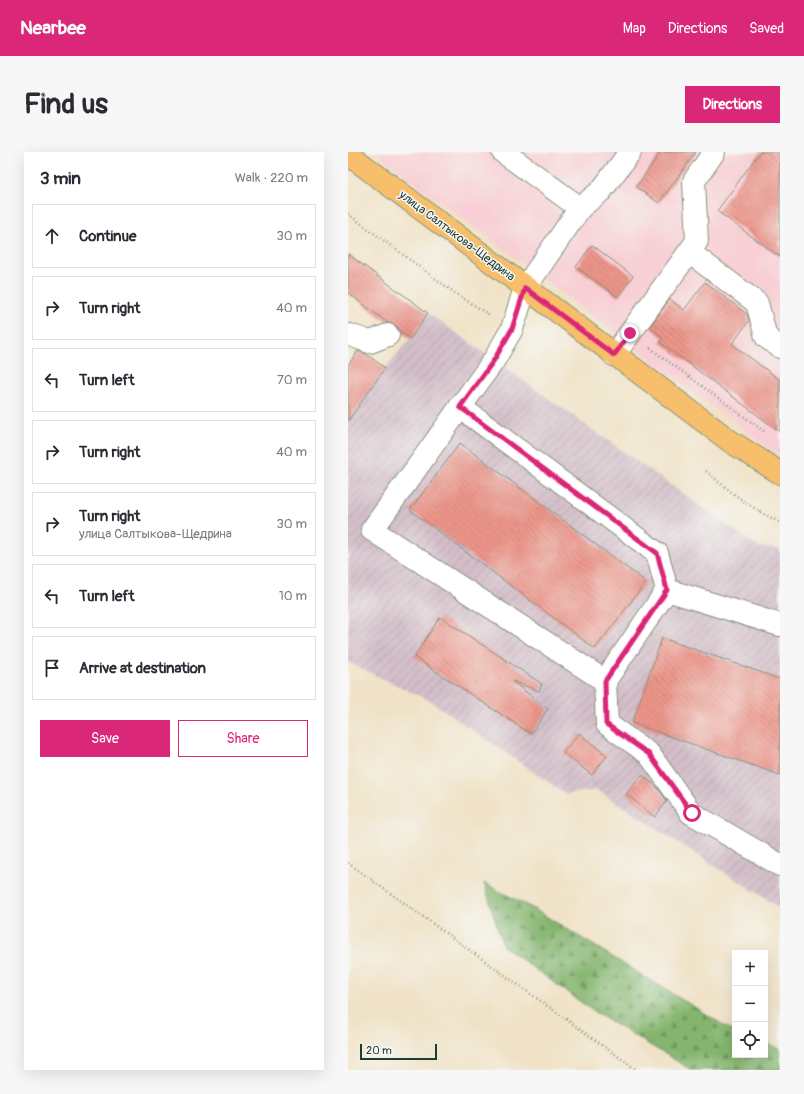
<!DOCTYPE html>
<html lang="en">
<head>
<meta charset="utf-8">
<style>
	:root { --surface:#fff; --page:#f7f7f7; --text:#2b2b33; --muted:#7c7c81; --line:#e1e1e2; --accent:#db2777 }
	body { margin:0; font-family:Pangolin,sans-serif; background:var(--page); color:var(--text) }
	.controls { position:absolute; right:12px; bottom:12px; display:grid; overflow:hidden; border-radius:0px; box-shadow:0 4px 16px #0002 }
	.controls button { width:36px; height:36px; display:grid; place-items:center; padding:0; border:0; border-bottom:1px solid var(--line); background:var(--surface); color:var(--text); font:20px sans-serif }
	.scale { position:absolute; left:12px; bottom:10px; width:77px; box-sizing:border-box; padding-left:4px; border:2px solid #1f3d34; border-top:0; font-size:11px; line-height:14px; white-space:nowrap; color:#1f3d34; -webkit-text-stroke:3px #f6f6f2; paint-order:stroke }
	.stop { position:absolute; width:12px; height:12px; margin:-9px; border:3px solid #db2777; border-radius:50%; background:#fff }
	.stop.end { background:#db2777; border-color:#fff; box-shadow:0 1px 4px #0008 }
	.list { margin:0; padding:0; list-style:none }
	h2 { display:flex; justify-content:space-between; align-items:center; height:52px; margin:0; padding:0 16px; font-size:17px }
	h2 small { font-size:13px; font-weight:400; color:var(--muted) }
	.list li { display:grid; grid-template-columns:26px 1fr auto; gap:12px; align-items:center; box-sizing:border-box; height:64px; margin:0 8px 8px; padding:0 8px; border:1px solid var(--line); border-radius:0px }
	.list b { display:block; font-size:15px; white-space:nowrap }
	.list p { margin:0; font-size:13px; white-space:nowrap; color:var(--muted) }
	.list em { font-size:13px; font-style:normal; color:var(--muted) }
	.actions { display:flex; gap:8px; padding:12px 16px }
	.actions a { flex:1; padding:9px 0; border:1px solid var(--accent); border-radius:0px; text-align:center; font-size:14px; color:var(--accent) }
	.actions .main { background:var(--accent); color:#fff }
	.icon { flex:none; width:22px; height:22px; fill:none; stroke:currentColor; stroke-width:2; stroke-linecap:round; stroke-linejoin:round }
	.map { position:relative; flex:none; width:432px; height:918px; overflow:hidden; border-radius:0px }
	header { display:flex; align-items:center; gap:24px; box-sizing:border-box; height:56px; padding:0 20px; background:var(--accent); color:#fff }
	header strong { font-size:19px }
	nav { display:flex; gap:22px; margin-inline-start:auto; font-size:14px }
	.intro { display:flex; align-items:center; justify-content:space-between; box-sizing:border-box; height:96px; padding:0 24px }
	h1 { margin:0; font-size:28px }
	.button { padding:10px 18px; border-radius:0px; background:var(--accent); color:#fff; font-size:14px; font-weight:700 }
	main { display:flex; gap:24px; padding:0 24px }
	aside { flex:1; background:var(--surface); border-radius:0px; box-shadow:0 4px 16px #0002 }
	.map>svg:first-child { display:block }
	.built { fill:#f7cfd4 }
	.industrial { fill:url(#industrial-furrows) }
	.forest { fill:url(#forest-firs); stroke:#527951 }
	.building { fill:url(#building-back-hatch) }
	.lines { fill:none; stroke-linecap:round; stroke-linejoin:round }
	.minor-casing { stroke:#88907d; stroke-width:24 }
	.major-casing { stroke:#88907d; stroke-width:24 }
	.path { stroke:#88907d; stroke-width:2.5; stroke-dasharray:1 3; stroke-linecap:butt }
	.minor { stroke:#fff; stroke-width:22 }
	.major { stroke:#f7bf6c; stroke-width:22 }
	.route { stroke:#db2777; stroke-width:5 }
	.labels { text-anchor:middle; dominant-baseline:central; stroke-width:3; stroke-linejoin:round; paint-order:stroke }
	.street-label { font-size:12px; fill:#1f3d34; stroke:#f6f6f2 }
</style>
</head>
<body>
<header>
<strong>Nearbee</strong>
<nav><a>Map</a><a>Directions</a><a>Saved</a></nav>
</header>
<div class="intro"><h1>Find us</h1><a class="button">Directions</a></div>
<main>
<aside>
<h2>3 min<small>Walk · 220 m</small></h2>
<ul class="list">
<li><svg class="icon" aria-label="ahead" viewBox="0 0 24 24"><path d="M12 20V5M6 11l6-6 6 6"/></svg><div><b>Continue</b></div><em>30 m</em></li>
<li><svg class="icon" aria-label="right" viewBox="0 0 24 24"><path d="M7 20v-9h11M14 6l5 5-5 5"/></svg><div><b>Turn right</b></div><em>40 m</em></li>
<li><svg class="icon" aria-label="left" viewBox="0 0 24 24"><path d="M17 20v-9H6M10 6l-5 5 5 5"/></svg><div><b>Turn left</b></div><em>70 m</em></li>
<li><svg class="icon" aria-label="right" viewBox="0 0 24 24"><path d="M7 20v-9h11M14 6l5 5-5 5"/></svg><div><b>Turn right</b></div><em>40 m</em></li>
<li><svg class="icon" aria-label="right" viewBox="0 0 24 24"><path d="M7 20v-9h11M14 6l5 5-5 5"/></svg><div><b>Turn right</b><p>улица Салтыкова-Щедрина</p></div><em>30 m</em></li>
<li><svg class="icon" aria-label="left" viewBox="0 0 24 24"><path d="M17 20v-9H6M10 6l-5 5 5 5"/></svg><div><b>Turn left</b></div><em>10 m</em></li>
<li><svg class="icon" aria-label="arrive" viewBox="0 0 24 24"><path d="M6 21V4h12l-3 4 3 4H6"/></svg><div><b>Arrive at destination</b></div></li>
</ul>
<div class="actions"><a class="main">Save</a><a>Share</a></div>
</aside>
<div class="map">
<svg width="432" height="918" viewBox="0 0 432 918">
	<defs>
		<pattern id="industrial-furrows" width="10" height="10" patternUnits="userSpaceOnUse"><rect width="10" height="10" fill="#d2bdc8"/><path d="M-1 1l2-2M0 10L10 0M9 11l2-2" fill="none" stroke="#b4a3ac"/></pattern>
		<pattern id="forest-firs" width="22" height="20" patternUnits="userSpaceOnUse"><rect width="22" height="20" fill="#84b56e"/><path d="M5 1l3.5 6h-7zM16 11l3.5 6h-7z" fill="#6b945b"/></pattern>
		<pattern id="building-back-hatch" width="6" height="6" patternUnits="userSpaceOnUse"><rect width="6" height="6" fill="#ed958a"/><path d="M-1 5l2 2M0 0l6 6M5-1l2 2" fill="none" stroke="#bf7b72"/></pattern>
	</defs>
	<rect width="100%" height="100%" fill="#f6f6f2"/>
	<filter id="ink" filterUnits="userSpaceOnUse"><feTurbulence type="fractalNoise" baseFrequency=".025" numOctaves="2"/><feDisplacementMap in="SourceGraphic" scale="8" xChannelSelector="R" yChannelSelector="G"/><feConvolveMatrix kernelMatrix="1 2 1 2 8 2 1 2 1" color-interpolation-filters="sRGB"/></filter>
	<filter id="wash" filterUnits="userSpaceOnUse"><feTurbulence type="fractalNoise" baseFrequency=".012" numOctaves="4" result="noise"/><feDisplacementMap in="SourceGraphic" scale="16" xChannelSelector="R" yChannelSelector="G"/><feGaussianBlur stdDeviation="0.9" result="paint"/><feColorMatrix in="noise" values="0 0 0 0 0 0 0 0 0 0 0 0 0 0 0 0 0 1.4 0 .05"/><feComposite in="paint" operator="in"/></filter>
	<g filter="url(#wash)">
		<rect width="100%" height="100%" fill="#f0e2c6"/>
		<path class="built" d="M26 0H432V303L411 289Z"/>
		<path class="industrial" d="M80 161 410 395 432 397V756L249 638 218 642 84 550 0 510V269L37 216 62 187Z"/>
		<path class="forest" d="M136 731 186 757 387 880V903H417V891L432 897V918H344L248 861 155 794Z"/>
		<g id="blocks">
			<g class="building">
				<path d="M313 0H348L311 51 288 35Z"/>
				<path d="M412 0H432V105L369 59Z"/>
				<path d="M244 93 285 124 270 145 228 115Z"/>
				<path d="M0 102 80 161 62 187 52 179 47 173 40 171 0 141Z"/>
				<path d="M357 130 399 162 401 169 384 192 432 228V280L312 190 315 186 302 175 322 147 336 158Z"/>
				<path d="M10 199 18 202 37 216 0 269V213Z"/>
				<path d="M112 291 298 430 247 497 62 358Z"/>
				<path d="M92 465 194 532 191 539 164 529 200 557 183 582 66 505Z"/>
				<path d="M314 486 432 527V623L284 571Z"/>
				<path d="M231 581 259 604 244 623 215 601Z"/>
				<path d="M294 623 309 635 319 649 307 665 278 642Z"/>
			</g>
		</g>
	</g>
	<g filter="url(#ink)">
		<use href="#blocks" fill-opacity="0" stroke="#88907d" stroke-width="1"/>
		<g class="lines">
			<g class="minor-casing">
				<g id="minor">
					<path d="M155 0 232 56 177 136 164 177 146 208 24 378 257 529 319 438 432 473"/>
					<path d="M232 56 253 39 282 0"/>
					<path d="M341 100 409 151 418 185 432 195"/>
					<path d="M2 183 22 190 40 183"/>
					<path d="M266 203 349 89 346 29 366 0"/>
					<path d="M112 255 309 401 319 438"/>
					<path d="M257 529 259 572 301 602 343 661 432 713"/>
				</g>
			</g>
			<g class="major-casing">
				<path id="major" d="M0 2 382 289 432 321"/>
			</g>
			<g class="path">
				<path d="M0 62 107 141 143 164"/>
				<path d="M302 196 417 280"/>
				<path d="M358 319C381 339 405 358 432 370"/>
				<path d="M0 711 289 918"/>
			</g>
			<use href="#minor" class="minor"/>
			<use href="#major" class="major"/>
		</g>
	</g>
	<g class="lines" filter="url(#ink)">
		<path class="route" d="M282 181 266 203 177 136 164 177 146 208 112 255 309 401 319 438 257 529 258 572 301 602 344 661"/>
	</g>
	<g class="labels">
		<g class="street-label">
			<text transform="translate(109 84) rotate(37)">улица Салтыкова-Щедрина</text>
		</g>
	</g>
</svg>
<div class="controls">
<button>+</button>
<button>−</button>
<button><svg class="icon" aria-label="locate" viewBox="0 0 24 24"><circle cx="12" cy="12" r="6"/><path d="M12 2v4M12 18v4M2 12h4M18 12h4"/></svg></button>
</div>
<div class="scale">20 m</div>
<div class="stop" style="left:344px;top:661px"></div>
<div class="stop end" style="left:282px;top:181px"></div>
</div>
</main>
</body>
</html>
